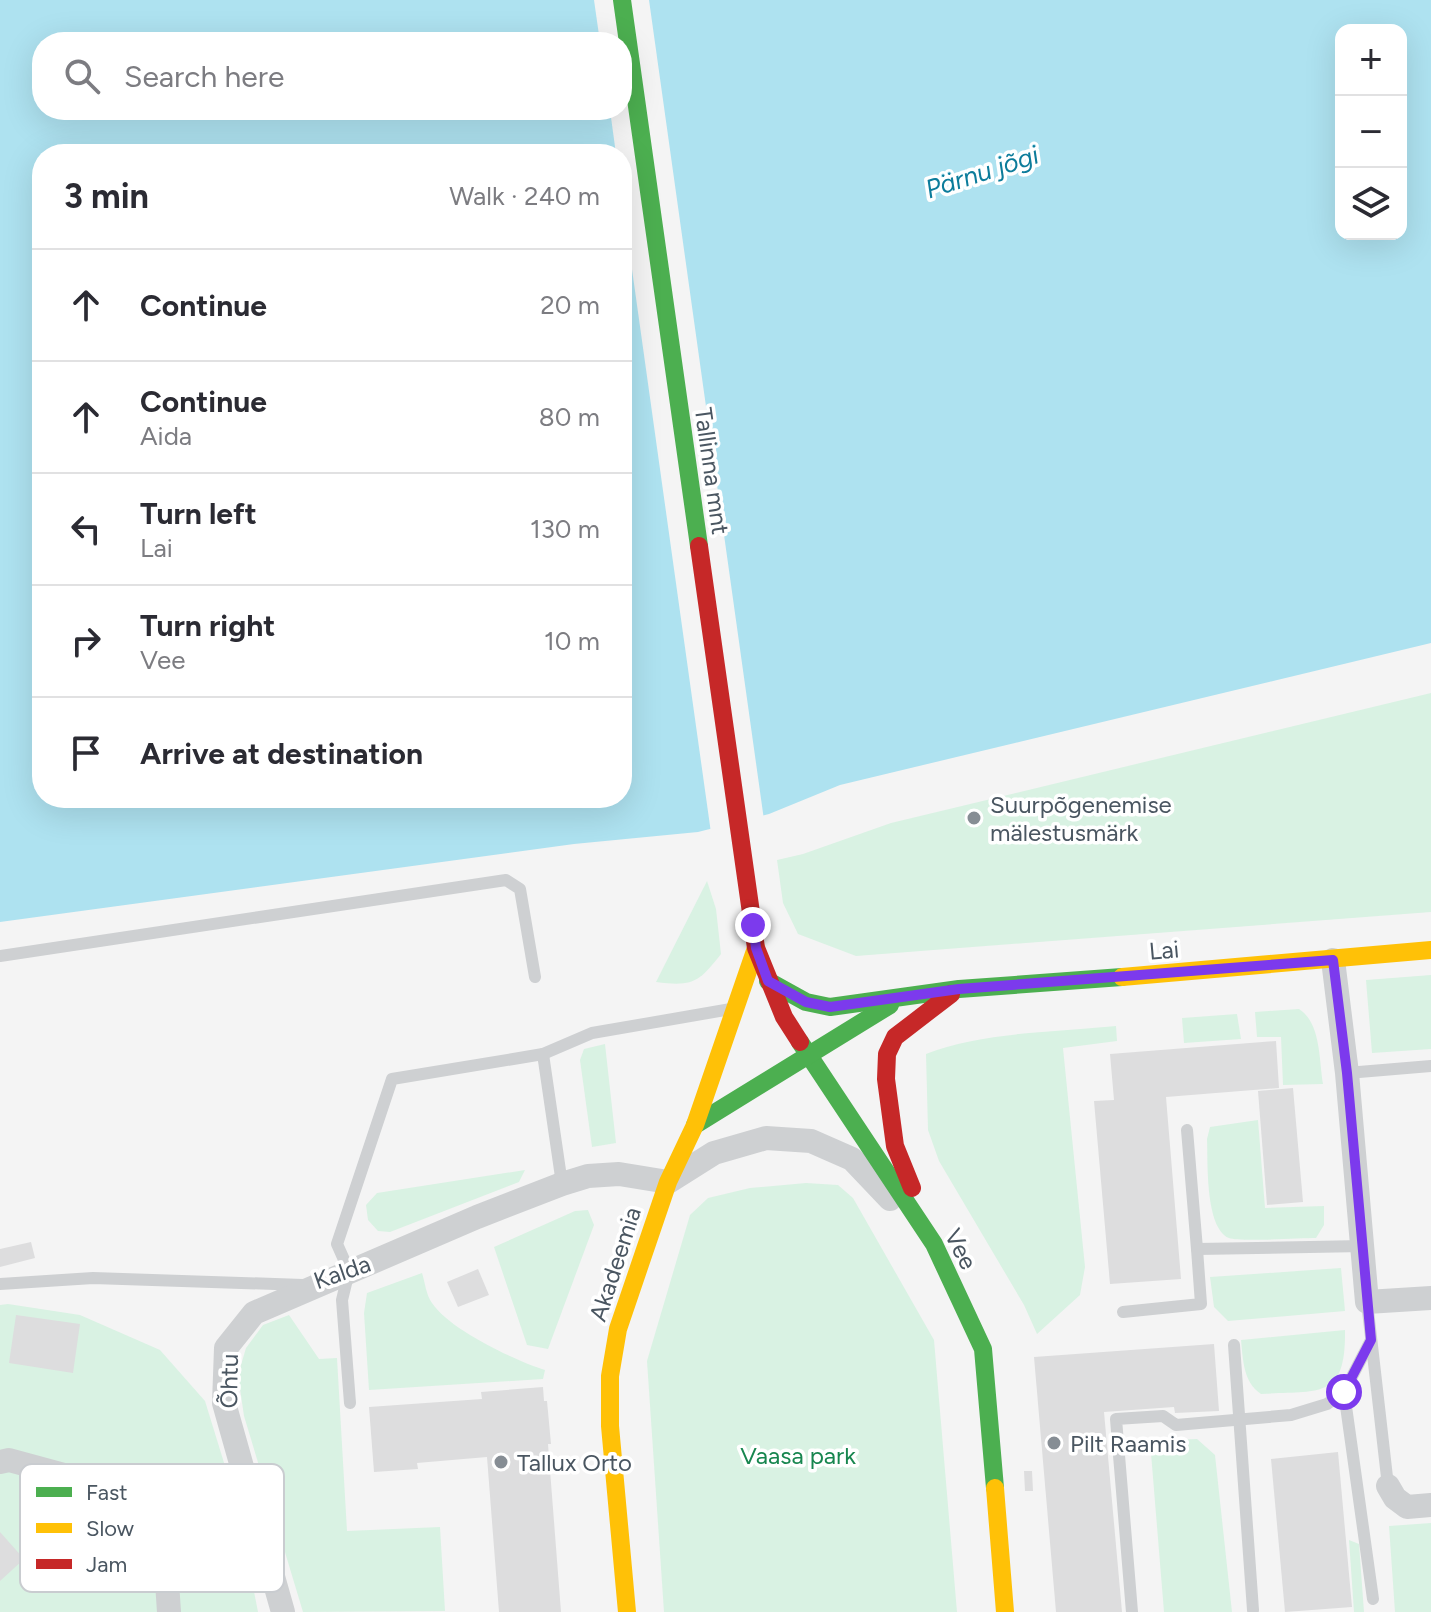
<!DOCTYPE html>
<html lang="en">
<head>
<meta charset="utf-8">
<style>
	:root { --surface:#fff; --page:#f2f2f3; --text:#2b2b33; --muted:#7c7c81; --line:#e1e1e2 }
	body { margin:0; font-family:Figtree,sans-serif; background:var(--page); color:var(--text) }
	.controls { position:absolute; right:24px; top:24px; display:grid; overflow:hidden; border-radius:16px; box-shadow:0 8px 32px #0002 }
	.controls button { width:72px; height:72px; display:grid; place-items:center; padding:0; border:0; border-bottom:2px solid var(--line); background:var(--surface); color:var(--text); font:40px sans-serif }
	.stop { position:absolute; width:24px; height:24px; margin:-18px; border:6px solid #7c3aed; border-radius:50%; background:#fff }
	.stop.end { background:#7c3aed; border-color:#fff; box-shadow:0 2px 8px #0008 }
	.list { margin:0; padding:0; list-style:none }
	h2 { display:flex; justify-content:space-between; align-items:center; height:104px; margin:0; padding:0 32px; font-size:34px }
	h2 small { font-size:26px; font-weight:400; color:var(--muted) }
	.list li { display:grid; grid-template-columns:52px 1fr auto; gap:24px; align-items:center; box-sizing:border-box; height:112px; padding:0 32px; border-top:2px solid var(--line) }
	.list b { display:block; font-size:30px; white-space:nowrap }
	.list p { margin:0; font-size:26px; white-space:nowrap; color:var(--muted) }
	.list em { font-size:26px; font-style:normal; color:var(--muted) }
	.icon { flex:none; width:44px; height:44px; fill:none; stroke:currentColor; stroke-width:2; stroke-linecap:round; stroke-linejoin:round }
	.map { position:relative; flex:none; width:1431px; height:1612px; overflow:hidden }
	.search { position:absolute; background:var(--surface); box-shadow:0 8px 32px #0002; left:32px; top:32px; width:600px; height:88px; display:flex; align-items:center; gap:20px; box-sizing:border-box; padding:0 28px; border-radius:32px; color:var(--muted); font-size:30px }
	.panel { position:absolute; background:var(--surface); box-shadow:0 8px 32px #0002; left:32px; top:144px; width:600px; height:664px; border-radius:32px }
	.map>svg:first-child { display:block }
	.green { fill:#d9f2e3 }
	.water { fill:#aee2f0; fill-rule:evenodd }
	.pier { fill:#f4f4f4 }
	.building { fill:#ddddde }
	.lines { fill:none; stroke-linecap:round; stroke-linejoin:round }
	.lane { stroke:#ced0d2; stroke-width:12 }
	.street { stroke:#ced0d2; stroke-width:24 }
	.fast { stroke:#4caf50; stroke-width:18 }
	.slow { stroke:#ffc107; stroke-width:18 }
	.jam { stroke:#c62828; stroke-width:18 }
	.route { stroke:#7c3aed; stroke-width:10 }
	.poi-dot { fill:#868d94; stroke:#fff; stroke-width:3 }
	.labels { text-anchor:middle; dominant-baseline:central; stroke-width:7; stroke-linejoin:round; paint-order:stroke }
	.street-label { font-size:24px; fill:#4a5661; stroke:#fff }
	.poi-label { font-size:24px; fill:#4a5661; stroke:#fff; text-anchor:start }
	.park-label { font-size:24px; fill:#17864f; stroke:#fff }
	.water-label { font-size:26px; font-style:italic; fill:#0c7c9b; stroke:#fff }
	.key { fill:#fff; stroke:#c9ccd0; stroke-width:2 }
	.key-label { font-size:22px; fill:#4a5661 }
</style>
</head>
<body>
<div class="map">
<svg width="1431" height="1612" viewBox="0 0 1431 1612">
	<rect width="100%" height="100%" fill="#f4f4f4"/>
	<g class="green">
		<path d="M1431 693V912L856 956 798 934 783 903 777 860 803 854 891 823Z"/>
		<path d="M707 881 716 909 721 954C699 982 693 987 656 982Z"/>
		<path d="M1431 975V1049L1372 1053 1366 980Z"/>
		<path d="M1299 1009C1321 1023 1319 1060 1323 1084L1283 1085 1281 1037H1257L1255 1012Z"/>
		<path d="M1237 1014 1241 1039 1184 1043 1182 1018Z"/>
		<path d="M1116 1026 1117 1041 1063 1048 1085 1267 1080 1295 1037 1334 1024 1305 939 1161 928 1130 926 1054C980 1032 1058 1032 1116 1026Z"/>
		<path d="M605 1044 616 1143 592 1147 580 1060 584 1049Z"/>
		<path d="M1258 1120 1265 1208 1324 1206V1225L1316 1238C1300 1238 1239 1242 1229 1238 1205 1228 1208 1162 1207 1139L1210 1127Z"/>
		<path d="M525 1170 519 1182 390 1232 378 1231 368 1220 366 1205 377 1193Z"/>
		<path d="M806 1183 838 1185 853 1198 934 1340 957 1612H664L647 1361 690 1215 708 1198 750 1188Z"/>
		<path d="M588 1210 594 1225 548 1349 527 1345 494 1247 575 1211Z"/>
		<path d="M1341 1268 1345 1311 1228 1321 1214 1307 1210 1277Z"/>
		<path d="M422 1273C425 1282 426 1295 432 1303 450 1330 514 1360 545 1370L543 1379 369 1390 364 1313 367 1293Z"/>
		<path d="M8 1304 80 1315 160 1350 205 1401 237 1505 258 1612H0V1305Z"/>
		<path d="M289 1315 319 1359 337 1358 347 1531 440 1527 445 1611 303 1612 244 1416 238 1375 246 1348 263 1325Z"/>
		<path d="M1345 1330C1346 1401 1319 1390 1261 1394 1243 1382 1243 1359 1241 1340Z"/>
		<path d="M1197 1439 1215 1455 1232 1612H1164L1150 1441Z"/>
		<path d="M1431 1523V1612H1395L1389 1526Z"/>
		<path d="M1349 1540 1359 1544 1364 1612H1354Z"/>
	</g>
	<path class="water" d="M0 0H1431V643L840 785 769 814 698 832 574 844 0 922ZM1341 30H1401V234H1341ZM42 42H622V110H42ZM42 154H622V798H42Z"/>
	<path class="pier" d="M594 0H649L764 820 711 833 622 198V154H616L610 110H622V42H600Z"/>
	<g class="building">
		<path d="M1276 1041 1279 1088 1166 1097 1181 1279 1110 1284 1094 1101 1114 1100 1110 1054Z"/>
		<path d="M1293 1088 1303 1202 1267 1205 1258 1091Z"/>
		<path d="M31 1242 35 1258 0 1267V1249Z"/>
		<path d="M478 1269 489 1295 458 1307 447 1282Z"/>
		<path d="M16 1315 80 1324 73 1373 9 1363Z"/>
		<path d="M1214 1344 1219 1411 1175 1413 1174 1407 1104 1412 1122 1612H1056L1034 1357Z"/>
		<path d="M543 1387 544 1401H547L551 1444H548L561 1612H499L487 1457 417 1463 418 1469 374 1472 369 1407 482 1399 481 1392Z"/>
		<path d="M1338 1452 1352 1607 1285 1612 1271 1459Z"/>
		<path d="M1024 1471H1032L1033 1491H1025Z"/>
		<path d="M0 1532 24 1559 0 1581Z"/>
	</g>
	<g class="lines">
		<g class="lane">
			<path d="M0 956 506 880 520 889 535 977"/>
			<path d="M543 1054 562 1184"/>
			<path d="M1347 1073 1431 1066"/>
			<path d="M1187 1130 1197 1249 1363 1246"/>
			<path d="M0 1284 93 1278 303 1285"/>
			<path d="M1367 1302 1388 1486"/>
			<path d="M1123 1312 1201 1304 1197 1249"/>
			<path d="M1234 1345 1253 1610"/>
			<path d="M1344 1392 1373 1599"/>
			<path d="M350 1403 342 1300 349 1271 337 1244 392 1079 543 1054 592 1033 731 1009"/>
			<path d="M1132 1612 1116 1419 1163 1416 1176 1425 1291 1415 1327 1404 1344 1392 1371 1340"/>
		</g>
		<g class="street">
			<path d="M1333 960 1347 1073 1367 1302 1431 1298"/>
			<path d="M0 1462 9 1460 112 1488 136 1508 158 1546 167 1582 169 1612"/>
			<path d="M1388 1486 1395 1498 1407 1507 1431 1505"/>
			<path d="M283 1612 224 1403 226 1348 254 1313 477 1217 562 1184 588 1176 619 1174 668 1182 714 1153 766 1138 811 1141 852 1159 890 1199"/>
		</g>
		<g class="fast">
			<path d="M622 0 699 546"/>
			<path d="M768 981 806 1002 830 1007 959 989 1122 977"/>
			<path d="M800 1042 934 1244 983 1349 995 1488"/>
			<path d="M695 1125 890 1005"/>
		</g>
		<g class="slow">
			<path d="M1122 977 1431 950"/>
			<path d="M995 1488 1005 1612"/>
			<path d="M627 1612 610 1426V1376L618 1329 668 1182 695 1125 756 948"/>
		</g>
		<g class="jam">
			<path d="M699 546 756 948 784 1017 800 1042"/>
			<path d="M912 1188 895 1146 886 1079 887 1054 895 1037 951 994"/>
		</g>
	</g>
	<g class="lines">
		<path class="route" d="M753 925 756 948 768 981 806 1002 830 1007 959 989 1333 960 1347 1073 1371 1340 1344 1392"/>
	</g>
	<g class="poi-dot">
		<circle cx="974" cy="818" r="8"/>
		<circle cx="1054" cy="1443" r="8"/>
		<circle cx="501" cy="1462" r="8"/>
	</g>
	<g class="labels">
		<g class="street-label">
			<text transform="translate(712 471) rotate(82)">Tallinna mnt</text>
			<text transform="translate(1164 950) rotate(-5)">Lai</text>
			<text transform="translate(961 1249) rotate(63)">Vee</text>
			<text transform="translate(615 1264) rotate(-72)">Akadeemia</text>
			<text transform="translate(342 1272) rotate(-19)">Kalda</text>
			<text transform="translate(229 1381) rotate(-89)">Õhtu</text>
		</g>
		<g class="poi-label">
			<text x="990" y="804">Suurpõgenemise<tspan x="990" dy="28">mälestusmärk</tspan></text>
			<text x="1070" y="1443">Pilt Raamis</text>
			<text x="517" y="1462">Tallux Orto</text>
		</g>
		<g class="park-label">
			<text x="798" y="1455">Vaasa park</text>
		</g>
		<g class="water-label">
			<text transform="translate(982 172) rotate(-18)">Pärnu jõgi</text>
		</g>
	</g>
	<rect x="20" y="1464" width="264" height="128" rx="12" class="key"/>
	<rect x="36" y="1487" width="36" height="10" fill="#4caf50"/>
	<rect x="36" y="1523" width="36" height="10" fill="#ffc107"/>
	<rect x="36" y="1559" width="36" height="10" fill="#c62828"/>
	<g class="key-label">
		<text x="86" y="1500">Fast</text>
		<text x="86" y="1536">Slow</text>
		<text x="86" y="1572">Jam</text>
	</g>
</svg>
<div class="controls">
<button>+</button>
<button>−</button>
<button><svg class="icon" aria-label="layers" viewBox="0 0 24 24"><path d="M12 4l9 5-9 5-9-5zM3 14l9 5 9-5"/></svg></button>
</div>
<div class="stop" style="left:1344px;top:1392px"></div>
<div class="stop end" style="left:753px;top:925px"></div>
<div class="search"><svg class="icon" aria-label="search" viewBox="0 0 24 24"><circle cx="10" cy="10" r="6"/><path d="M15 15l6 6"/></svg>Search here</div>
<section class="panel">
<h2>3 min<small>Walk · 240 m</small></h2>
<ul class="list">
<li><svg class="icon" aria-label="ahead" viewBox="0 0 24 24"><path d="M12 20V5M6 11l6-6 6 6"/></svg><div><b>Continue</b></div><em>20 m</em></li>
<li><svg class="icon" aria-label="ahead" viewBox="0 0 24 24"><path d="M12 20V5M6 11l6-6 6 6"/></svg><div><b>Continue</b><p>Aida</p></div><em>80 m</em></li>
<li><svg class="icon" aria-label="left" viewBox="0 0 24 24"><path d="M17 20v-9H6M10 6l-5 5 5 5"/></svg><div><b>Turn left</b><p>Lai</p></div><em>130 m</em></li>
<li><svg class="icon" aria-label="right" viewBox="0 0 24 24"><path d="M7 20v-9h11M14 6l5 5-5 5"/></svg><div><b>Turn right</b><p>Vee</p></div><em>10 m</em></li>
<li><svg class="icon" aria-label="arrive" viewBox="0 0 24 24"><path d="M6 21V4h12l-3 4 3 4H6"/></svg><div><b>Arrive at destination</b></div></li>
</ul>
</section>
</div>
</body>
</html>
